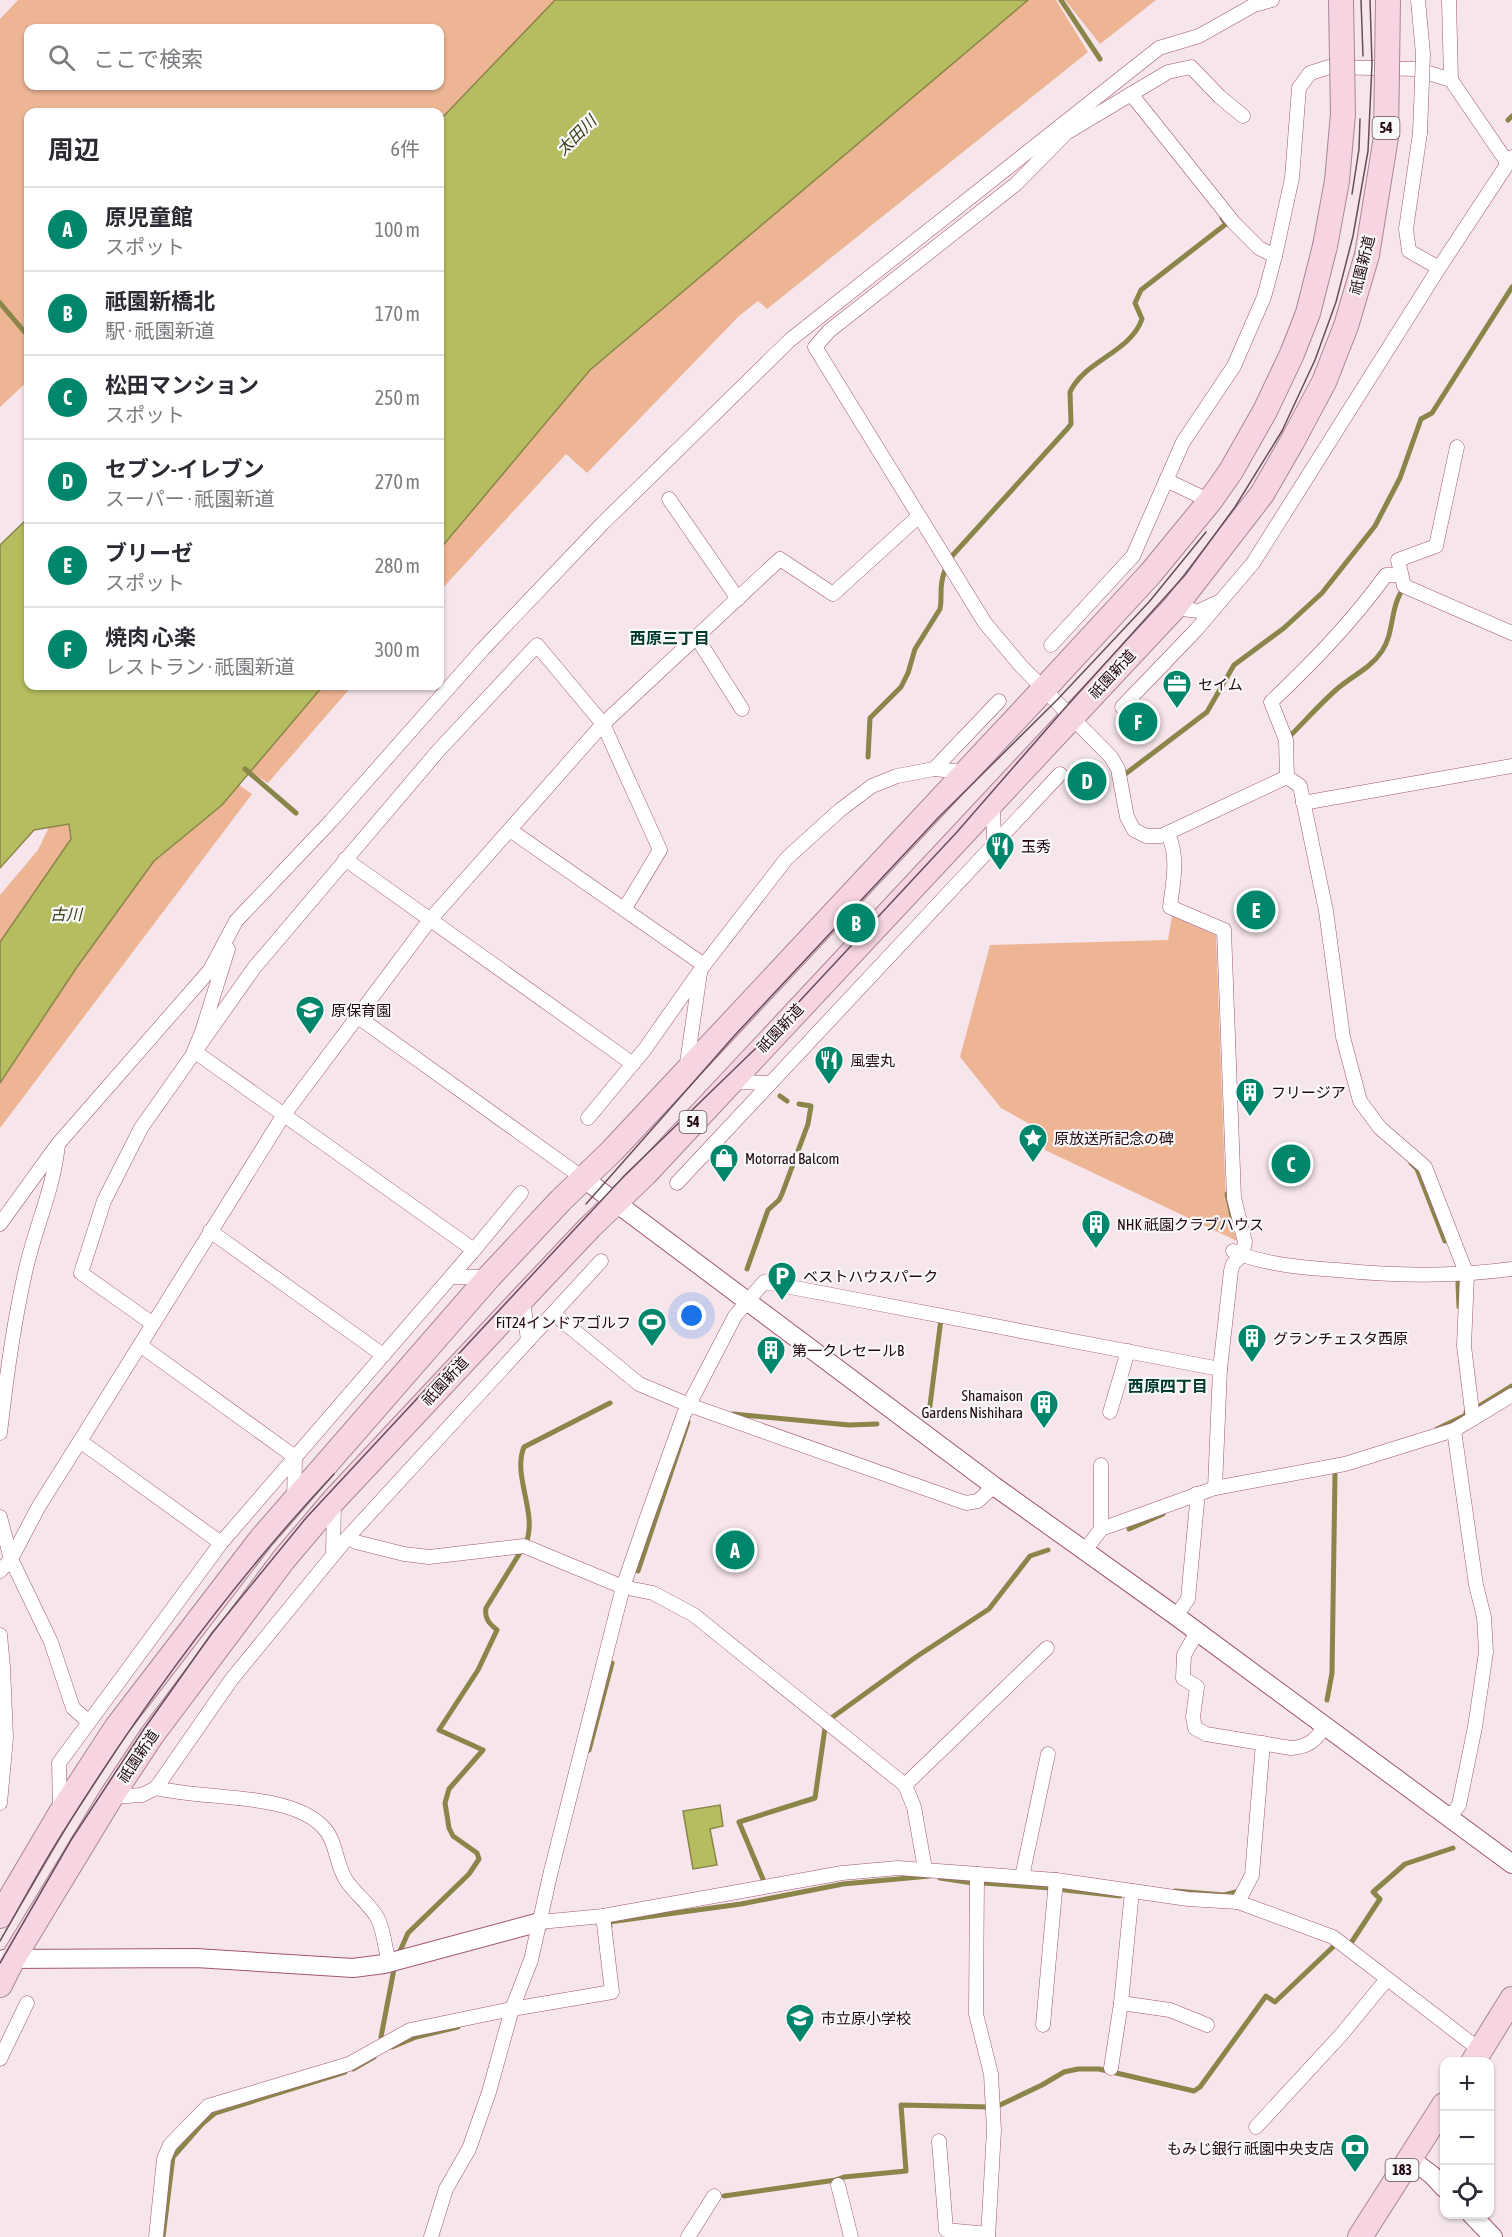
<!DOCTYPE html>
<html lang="ja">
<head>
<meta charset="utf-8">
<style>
	:root { --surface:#fff; --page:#f2f2f3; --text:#2b2b33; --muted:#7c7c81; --line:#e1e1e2; --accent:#00876b }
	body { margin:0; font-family:"Asap Condensed","Noto Sans JP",sans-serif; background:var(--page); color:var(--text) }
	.controls { position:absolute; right:18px; bottom:18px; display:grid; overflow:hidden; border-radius:12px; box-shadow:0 2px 4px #0004 }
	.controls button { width:54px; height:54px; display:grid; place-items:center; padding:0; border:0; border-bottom:2px solid var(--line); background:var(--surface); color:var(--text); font:30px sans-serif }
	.you { position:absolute; left:692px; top:1316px; width:21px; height:21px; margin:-15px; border:4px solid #fff; border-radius:50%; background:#1a73e8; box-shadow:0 0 0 9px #1a73e833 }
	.badge { display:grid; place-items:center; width:39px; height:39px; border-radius:50%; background:var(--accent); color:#fff; font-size:20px; font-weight:700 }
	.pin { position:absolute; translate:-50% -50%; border:3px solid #fff; box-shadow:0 2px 6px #0006 }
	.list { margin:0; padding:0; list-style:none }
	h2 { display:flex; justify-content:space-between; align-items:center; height:78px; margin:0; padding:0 24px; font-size:26px }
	h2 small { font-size:20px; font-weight:400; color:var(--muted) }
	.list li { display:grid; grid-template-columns:39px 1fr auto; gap:18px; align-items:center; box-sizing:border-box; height:84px; padding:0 24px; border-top:2px solid var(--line) }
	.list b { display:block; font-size:22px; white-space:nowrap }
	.list p { margin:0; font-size:20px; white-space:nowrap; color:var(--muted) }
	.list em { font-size:20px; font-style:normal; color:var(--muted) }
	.icon { flex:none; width:33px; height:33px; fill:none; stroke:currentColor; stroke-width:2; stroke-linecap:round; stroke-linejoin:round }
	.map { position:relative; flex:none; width:1512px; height:2237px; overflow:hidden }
	.search { position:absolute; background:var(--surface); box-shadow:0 2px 4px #0004; left:24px; top:24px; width:420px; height:66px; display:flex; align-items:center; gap:15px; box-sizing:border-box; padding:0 21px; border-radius:12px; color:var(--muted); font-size:22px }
	.panel { position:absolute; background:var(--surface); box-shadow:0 2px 4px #0004; left:24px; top:108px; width:420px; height:582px; border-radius:12px }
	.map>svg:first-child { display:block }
	.green { fill:#edb594; fill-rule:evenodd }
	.water { fill:#b6bc60; stroke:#8a8549; stroke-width:1.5 }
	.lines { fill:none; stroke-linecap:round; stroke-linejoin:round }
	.stream { stroke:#8a8549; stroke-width:5 }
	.minor-casing { stroke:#a05578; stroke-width:15 }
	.tertiary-casing { stroke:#a05578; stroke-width:20 }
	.trunk-casing { stroke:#aa8595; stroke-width:26 }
	.minor { stroke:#fff; stroke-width:14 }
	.tertiary { stroke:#fff; stroke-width:18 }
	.trunk { stroke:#f6d4e2; stroke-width:24 }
	.tram { stroke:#664d59; stroke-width:1.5 }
	.minor-bridge-casing { stroke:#a05578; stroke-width:15; stroke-linecap:butt }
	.trunk-bridge-casing { stroke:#aa8595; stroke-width:26; stroke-linecap:butt }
	.minor-bridge { stroke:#fff; stroke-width:14 }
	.trunk-bridge { stroke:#f6d4e2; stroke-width:24 }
	.labels { text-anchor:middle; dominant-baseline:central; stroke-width:4.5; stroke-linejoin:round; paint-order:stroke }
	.shield { fill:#f8f8f8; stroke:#624f58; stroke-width:1.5 }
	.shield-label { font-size:14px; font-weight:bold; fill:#220614 }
	.street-label { font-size:15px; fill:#220614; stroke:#f8f8f8 }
	.poi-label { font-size:15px; fill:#220614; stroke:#f8f8f8; text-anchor:start }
	.water-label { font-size:16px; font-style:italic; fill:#3b3d16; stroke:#f8f8f8 }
	.neighbourhood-label { font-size:16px; font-weight:bold; fill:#013a2d; stroke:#f8f8f8 }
</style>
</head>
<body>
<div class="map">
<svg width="1512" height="2237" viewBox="0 0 1512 2237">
	<rect width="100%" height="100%" fill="#f7e5ec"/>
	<g class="green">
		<path d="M18 0H555L440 120V112H28V381L0 407V19ZM28 28H440V86H28Z"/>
		<path d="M1028 0H1056L1088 52 767 309 758 301 739 316 587 473 566 454 440 591V549L590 370Z"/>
		<path d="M1065 0H1156L1100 44Z"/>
		<path d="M323 686H352L268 783 250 771Z"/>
		<path d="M239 785 252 794 0 1128V1083L77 967 154 861 222 805Z"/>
		<path d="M69 824 71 839 0 942V895L38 850 49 827Z"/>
		<path d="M1172 916 1216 935 1226 1204 1237 1241 1045 1150 1040 1130 1001 1108 960 1057 990 945 1168 940Z"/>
	</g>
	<g class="water">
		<path d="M555 0H1028L590 370 440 549V120Z"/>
		<path d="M28 518V686H323L222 805 154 861 77 967 0 1083V942L71 839 69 824 34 830 0 868V545Z"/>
		<path d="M720 1805 723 1826 710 1829 717 1865 693 1869 683 1811Z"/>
	</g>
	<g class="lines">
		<g class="stream">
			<path d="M1061 0 1100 59"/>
			<path d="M1508 120 1512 116"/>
			<path d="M0 303 28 336"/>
			<path d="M952 556 1068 428 1071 424 1070 392C1085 360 1130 353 1142 319L1135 303 1141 290 1226 224 1222 218"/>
			<path d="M1291 735C1306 720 1321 703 1337 689 1352 676 1371 668 1382 651 1394 633 1390 612 1400 594"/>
			<path d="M868 757 870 718 901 687 908 673 915 649 940 609C943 594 938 588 945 570"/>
			<path d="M245 769 296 813"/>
			<path d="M1124 775 1207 712 1234 665 1284 628 1322 593 1375 526 1400 478 1421 419 1432 413 1512 287"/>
			<path d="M780 1096 787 1101"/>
			<path d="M1411 1163 1417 1169 1445 1241"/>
			<path d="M1227 1194 1232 1217"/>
			<path d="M747 1269 768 1210 779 1200 782 1194 808 1124 811 1106 799 1104"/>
			<path d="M1458 1283 1459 1307"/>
			<path d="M1478 1407 1512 1386"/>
			<path d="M929 1413 941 1319"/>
			<path d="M733 1414 849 1425 877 1424"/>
			<path d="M1437 1429 1466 1415V1412"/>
			<path d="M1129 1529 1163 1514"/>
			<path d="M526 1543C538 1513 512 1476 524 1447L610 1403"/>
			<path d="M638 1571 688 1422"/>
			<path d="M1327 1700 1332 1673 1335 1474"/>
			<path d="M830 1719 916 1657 989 1609 1030 1556 1048 1550"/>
			<path d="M589 1750 612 1663"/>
			<path d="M940 1878 973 1883"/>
			<path d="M983 1883 1051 1888"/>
			<path d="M765 1884 739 1822 815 1798 825 1728"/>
			<path d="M1065 1890 1120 1896"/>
			<path d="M1175 1891 1224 1895 1240 1891"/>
			<path d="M610 1927 609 1922 741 1904 843 1884 930 1876"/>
			<path d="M1351 1943 1380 1899 1373 1892 1405 1864 1453 1848"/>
			<path d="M400 1951 408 1933 469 1874 479 1859 477 1853 453 1836 449 1828 445 1803 449 1789 483 1750 439 1730 478 1670 497 1630C490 1624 484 1619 486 1608L521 1551"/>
			<path d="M381 2037 394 1969"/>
			<path d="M392 2047 416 2037 458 2027"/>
			<path d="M353 2069 374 2057"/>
			<path d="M1000 2105 1042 2085 1064 2072 1078 2069H1099L1194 2091 1200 2087 1266 1996 1275 2002 1335 1945"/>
			<path d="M724 2196 836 2180 844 2177 906 2171 901 2105 991 2107"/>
			<path d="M163 2237 173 2157 202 2124 215 2113 345 2072"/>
		</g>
		<g class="minor-casing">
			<g id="minor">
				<path d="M1449 0 1451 80"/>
				<path d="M1131 94 1234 223 1259 248 1275 256"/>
				<path d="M1243 116 1220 97 1191 67 1168 72 1066 133 1016 184 829 331 815 347 985 623 1021 666 1111 757 1118 769 1127 817 1134 830 1146 836H1161L1287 777"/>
				<path d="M1420 133 1406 229 1409 251 1439 268"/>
				<path d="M1457 447 1436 546 1398 560 1404 586 1512 633"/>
				<path d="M1166 480 1210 501"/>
				<path d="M669 499 738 599"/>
				<path d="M1400 575H1386C1351 623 1314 661 1271 702L1286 740 1287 777 1300 786 1326 911 1343 1037 1360 1101 1380 1128 1425 1167 1467 1275 1464 1346 1473 1419"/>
				<path d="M1174 608 1199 611 1216 603"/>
				<path d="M697 638 742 709"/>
				<path d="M1051 645 1133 556 1183 442 1234 366 1264 297 1275 256 1292 178 1299 88 1310 73 1329 67 1416 69 1451 80 1507 162"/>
				<path d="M1122 707 1196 630 1253 563 1439 268 1512 157"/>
				<path d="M934 769 999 701"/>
				<path d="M993 802 994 844"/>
				<path d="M1303 803 1512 766"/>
				<path d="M510 830 704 965"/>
				<path d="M1168 834C1179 858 1173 882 1170 907L1224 930 1234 1198 1245 1242 1242 1255C1272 1265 1305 1268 1337 1270 1396 1276 1453 1277 1512 1269"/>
				<path d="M345 859 633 1064"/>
				<path d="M228 949 202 1032 194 1051 474 1250"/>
				<path d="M358 1017 583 1178"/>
				<path d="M686 1070 700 973"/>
				<path d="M730 1082 770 1083"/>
				<path d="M588 1118 645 1049 704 965 787 858 840 810 872 786 897 776 934 769 964 772"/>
				<path d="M677 1183 1060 774"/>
				<path d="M0 1224 58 1144 210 970 236 921 331 821 483 649 602 524 790 340 1159 48 1199 36 1254 5 1272 0"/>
				<path d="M210 1231 383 1355"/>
				<path d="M452 1277H489"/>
				<path d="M523 1298 528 1341"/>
				<path d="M554 1314 639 1384 689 1405 966 1503 978 1501 994 1486"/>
				<path d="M153 1324 81 1273 104 1201 141 1128 254 968 438 751 537 645 603 724 660 850 625 908"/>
				<path d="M140 1345 295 1457 294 1501"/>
				<path d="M1110 1412 1128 1351"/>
				<path d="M0 1433C6 1379 13 1326 25 1273 34 1230 54 1189 58 1144"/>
				<path d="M80 1441 39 1506 11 1559 51 1642 73 1708 89 1722"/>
				<path d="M1215 1488 1220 1369 1231 1271 1233 1264 1242 1255 1233 1251"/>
				<path d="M0 1517 11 1559 0 1571"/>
				<path d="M1101 1529V1465"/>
				<path d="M348 1537 356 1542 404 1554 429 1557 524 1546 623 1587 653 1593 694 1615 905 1785 914 1807 925 1869"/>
				<path d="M221 1543 80 1441 283 1116 429 921 603 724 780 559 833 594 919 516"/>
				<path d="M1084 1552 1101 1529 1215 1488 1345 1464 1454 1430 1512 1395"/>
				<path d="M333 1555 334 1502"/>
				<path d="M1176 1616 1188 1599 1197 1503 1196 1494"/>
				<path d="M1197 1632 1184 1655 1183 1678 1197 1687 1193 1717 1195 1728 1206 1734 1291 1748C1309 1747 1315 1740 1325 1727"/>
				<path d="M0 1635 3 1667 6 1738 0 1803"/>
				<path d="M905 1785 1047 1648"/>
				<path d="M156 1788C203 1800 289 1792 322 1826 337 1840 335 1863 346 1880 355 1894 370 1904 378 1919 384 1931 385 1949 389 1963"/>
				<path d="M111 1797 142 1795 156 1788 231 1680 348 1537 601 1261"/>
				<path d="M60 1809 59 1763 221 1543 474 1250 521 1193"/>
				<path d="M1449 1818 1459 1805 1475 1727 1486 1652 1484 1617 1476 1585 1454 1430"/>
				<path d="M977 1874 976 2014 991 2074 994 2130 988 2237"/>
				<path d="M1022 1877 1048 1754"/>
				<path d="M1238 1902 1252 1875 1263 1743"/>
				<path d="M540 1922 603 1916 842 1873 898 1868 1056 1880 1188 1899 1238 1902 1333 1937 1480 2050"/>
				<path d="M1121 2003 1170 2010 1207 2025"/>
				<path d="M1043 2025 1056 1880"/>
				<path d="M0 2059 27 2003"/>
				<path d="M1111 2068 1121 2003 1132 1891"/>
				<path d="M1256 2127 1341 2035 1387 1979"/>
				<path d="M939 2141 946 2230 988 2234"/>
				<path d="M838 2185 851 2237"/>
				<path d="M156 2237 164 2159 170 2145 208 2106 349 2064 410 2030 512 2009 612 1992 603 1916"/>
				<path d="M431 2237 446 2189 469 2149 489 2092 512 2009 531 1960 551 1871 623 1587 646 1520 684 1414 735 1316 764 1282 1220 1369"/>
				<path d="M688 2237 714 2196"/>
			</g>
		</g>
		<g class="tertiary-casing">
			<g id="tertiary">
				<path d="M583 1178 994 1486 1176 1616 1512 1864"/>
				<path d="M4 1959 196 1958 353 1968 384 1964 540 1922"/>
				<path d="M1409 2158 1432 2175 1444 2188"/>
				<path d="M1471 2214 1493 2237"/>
			</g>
		</g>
		<g class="trunk-casing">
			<g id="trunk">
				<path d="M0 1916 60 1814 116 1728 261 1539 489 1277 561 1200 612 1151 1043 690 1151 573 1210 501 1231 471 1265 411 1292 354 1308 313 1325 246"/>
				<path d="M0 1985 14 1957 111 1797 152 1735 284 1559 334 1500 523 1298 590 1227 645 1174 1174 608 1262 494 1292 442 1324 382 1346 326 1367 255"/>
				<path d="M1473 2062 1512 1999"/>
				<path d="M1360 2237 1444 2105"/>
			</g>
		</g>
		<use href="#minor" class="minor"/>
		<use href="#tertiary" class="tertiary"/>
		<use href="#trunk" class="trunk"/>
		<g class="tram">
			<path d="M1361 0 1363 56"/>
			<path d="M1352 194 1359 149 1360 119"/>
			<path d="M586 1204 735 1035 939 817 1057 700 1149 602 1206 532"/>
			<path d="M0 1941C21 1905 40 1869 62 1834 141 1707 232 1583 334 1474"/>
			<path d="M0 1963 71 1840 144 1729 212 1633 306 1518 625 1175 755 1049 957 832 1065 708 1185 575 1235 507 1282 431 1315 360 1336 302 1353 236 1368 151 1372 64 1370 0"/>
		</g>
		<g class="minor-bridge-casing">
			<path id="minor-bridge" d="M1418 0 1423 54 1420 133"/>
		</g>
		<g class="trunk-bridge-casing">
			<g id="trunk-bridge">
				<path d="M1325 246 1337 181 1343 114 1341 0"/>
				<path d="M1367 255 1386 137 1388 0"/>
			</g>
		</g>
		<use href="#minor-bridge" class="minor-bridge"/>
		<use href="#trunk-bridge" class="trunk-bridge"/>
	</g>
	<defs>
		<g id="office-pin" transform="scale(1.5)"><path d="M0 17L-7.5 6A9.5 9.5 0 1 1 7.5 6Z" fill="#00876b" stroke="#f8f8f8"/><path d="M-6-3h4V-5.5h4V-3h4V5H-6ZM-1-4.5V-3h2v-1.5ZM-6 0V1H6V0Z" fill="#fff"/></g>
		<g id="restaurant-pin" transform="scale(1.5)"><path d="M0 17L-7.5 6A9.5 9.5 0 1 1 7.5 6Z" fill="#00876b" stroke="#f8f8f8"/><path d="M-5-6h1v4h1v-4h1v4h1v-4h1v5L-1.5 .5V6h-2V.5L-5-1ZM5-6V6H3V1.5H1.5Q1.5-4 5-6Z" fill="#fff"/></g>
		<g id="school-pin" transform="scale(1.5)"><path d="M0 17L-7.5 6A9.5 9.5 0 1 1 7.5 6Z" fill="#00876b" stroke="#f8f8f8"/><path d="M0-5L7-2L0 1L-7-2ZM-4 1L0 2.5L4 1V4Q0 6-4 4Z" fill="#fff"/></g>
		<g id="building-pin" transform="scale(1.5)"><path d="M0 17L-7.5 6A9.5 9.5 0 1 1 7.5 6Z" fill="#00876b" stroke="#f8f8f8"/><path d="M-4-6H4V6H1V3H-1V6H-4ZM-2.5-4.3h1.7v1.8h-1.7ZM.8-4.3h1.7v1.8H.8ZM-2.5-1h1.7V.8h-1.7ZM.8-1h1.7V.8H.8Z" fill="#fff"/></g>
		<g id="sight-pin" transform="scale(1.5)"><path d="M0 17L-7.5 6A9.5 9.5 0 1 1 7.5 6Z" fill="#00876b" stroke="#f8f8f8"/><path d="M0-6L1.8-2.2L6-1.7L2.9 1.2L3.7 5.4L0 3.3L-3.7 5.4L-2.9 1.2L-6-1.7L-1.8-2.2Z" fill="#fff"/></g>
		<g id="shop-pin" transform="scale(1.5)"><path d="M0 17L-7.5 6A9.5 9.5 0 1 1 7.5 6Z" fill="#00876b" stroke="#f8f8f8"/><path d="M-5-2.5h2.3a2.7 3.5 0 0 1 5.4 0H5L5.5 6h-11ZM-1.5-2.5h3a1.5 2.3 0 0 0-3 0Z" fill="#fff"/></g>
		<g id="parking-pin" transform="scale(1.5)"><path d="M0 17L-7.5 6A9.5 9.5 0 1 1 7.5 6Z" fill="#00876b" stroke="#f8f8f8"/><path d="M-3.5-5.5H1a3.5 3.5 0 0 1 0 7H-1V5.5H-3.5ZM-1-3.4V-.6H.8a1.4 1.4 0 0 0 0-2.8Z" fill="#fff"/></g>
		<g id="stadium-pin" transform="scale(1.5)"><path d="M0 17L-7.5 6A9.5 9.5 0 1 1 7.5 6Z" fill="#00876b" stroke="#f8f8f8"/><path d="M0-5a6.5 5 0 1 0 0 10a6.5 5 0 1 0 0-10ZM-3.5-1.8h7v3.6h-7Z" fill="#fff"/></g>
		<g id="bank-pin" transform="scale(1.5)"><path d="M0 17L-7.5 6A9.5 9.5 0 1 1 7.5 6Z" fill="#00876b" stroke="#f8f8f8"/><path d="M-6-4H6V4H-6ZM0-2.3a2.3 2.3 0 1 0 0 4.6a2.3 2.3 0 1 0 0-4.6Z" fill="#fff"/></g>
	</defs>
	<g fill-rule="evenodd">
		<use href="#office-pin" x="1177" y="684"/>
		<use href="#restaurant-pin" x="1000" y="846"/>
		<use href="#school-pin" x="310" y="1010"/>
		<use href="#restaurant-pin" x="829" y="1060"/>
		<use href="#building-pin" x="1250" y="1092"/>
		<use href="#sight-pin" x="1033" y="1138"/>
		<use href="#shop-pin" x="724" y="1158"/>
		<use href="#building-pin" x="1096" y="1224"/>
		<use href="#parking-pin" x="782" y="1276"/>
		<use href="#stadium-pin" x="652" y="1322"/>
		<use href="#building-pin" x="1252" y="1338"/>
		<use href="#building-pin" x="771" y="1350"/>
		<use href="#building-pin" x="1044" y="1404"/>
		<use href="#school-pin" x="800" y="2018"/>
		<use href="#bank-pin" x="1355" y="2148"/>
	</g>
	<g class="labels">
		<g class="shield">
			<rect x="1372.5" y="117" width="27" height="22" rx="4.5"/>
			<rect x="679.5" y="1111" width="27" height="22" rx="4.5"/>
			<rect x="1385.5" y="2159" width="33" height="22" rx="4.5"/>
		</g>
		<g class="shield-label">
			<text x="1386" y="128">54</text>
			<text x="693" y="1122">54</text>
			<text x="1402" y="2170">183</text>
		</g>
		<g class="street-label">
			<text transform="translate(1362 265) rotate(-76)">祇園新道</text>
			<text transform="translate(1112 674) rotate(-47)">祇園新道</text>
			<text transform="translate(780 1028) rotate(-47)">祇園新道</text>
			<text transform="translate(445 1381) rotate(-47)">祇園新道</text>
			<text transform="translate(138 1756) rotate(-56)">祇園新道</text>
		</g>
		<g class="poi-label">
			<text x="1198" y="684">セイム</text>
			<text x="1021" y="846">玉秀</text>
			<text x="331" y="1010">原保育園</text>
			<text x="850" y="1060">風雲丸</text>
			<text x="1271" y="1092">フリージア</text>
			<text x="1054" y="1138">原放送所記念の碑</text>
			<text x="745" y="1158">Motorrad Balcom</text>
			<text x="1117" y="1224">NHK 祇園クラブハウス</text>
			<text x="803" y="1276">ベストハウスパーク</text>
			<text x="631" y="1322" text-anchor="end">FiT24インドアゴルフ</text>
			<text x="1273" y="1338">グランチェスタ西原</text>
			<text x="792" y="1350">第一クレセールB</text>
			<text x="1023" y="1395" text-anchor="end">Shamaison<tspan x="1023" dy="17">Gardens Nishihara</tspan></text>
			<text x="821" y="2018">市立原小学校</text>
			<text x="1334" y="2148" text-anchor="end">もみじ銀行 祇園中央支店</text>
		</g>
		<g class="water-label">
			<text transform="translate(576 135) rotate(-45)">太田川</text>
			<text x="66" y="914">古川</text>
		</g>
		<g class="neighbourhood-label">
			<text x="670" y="638">西原三丁目</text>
			<text x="1168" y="1386">西原四丁目</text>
		</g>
	</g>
</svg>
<div class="controls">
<button>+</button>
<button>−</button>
<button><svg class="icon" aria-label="locate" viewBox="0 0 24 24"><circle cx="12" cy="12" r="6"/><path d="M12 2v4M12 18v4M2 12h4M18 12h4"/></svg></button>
</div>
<div class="you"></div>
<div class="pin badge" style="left:735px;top:1550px">A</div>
<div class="pin badge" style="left:856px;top:923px">B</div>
<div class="pin badge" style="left:1291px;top:1164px">C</div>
<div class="pin badge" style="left:1087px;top:781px">D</div>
<div class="pin badge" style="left:1256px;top:910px">E</div>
<div class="pin badge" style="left:1138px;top:722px">F</div>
<div class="search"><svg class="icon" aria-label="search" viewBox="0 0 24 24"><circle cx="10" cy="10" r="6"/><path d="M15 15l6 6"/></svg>ここで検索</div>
<section class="panel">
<h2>周辺<small>6件</small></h2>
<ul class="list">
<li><span class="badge">A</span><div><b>原児童館</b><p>スポット</p></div><em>100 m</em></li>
<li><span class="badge">B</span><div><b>祗園新橋北</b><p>駅 · 祇園新道</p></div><em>170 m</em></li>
<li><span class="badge">C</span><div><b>松田マンション</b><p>スポット</p></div><em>250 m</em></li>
<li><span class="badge">D</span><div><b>セブン-イレブン</b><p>スーパー · 祇園新道</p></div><em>270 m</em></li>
<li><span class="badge">E</span><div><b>ブリーゼ</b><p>スポット</p></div><em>280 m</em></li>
<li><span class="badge">F</span><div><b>焼肉 心楽</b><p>レストラン · 祇園新道</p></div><em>300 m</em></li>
</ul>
</section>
</div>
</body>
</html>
